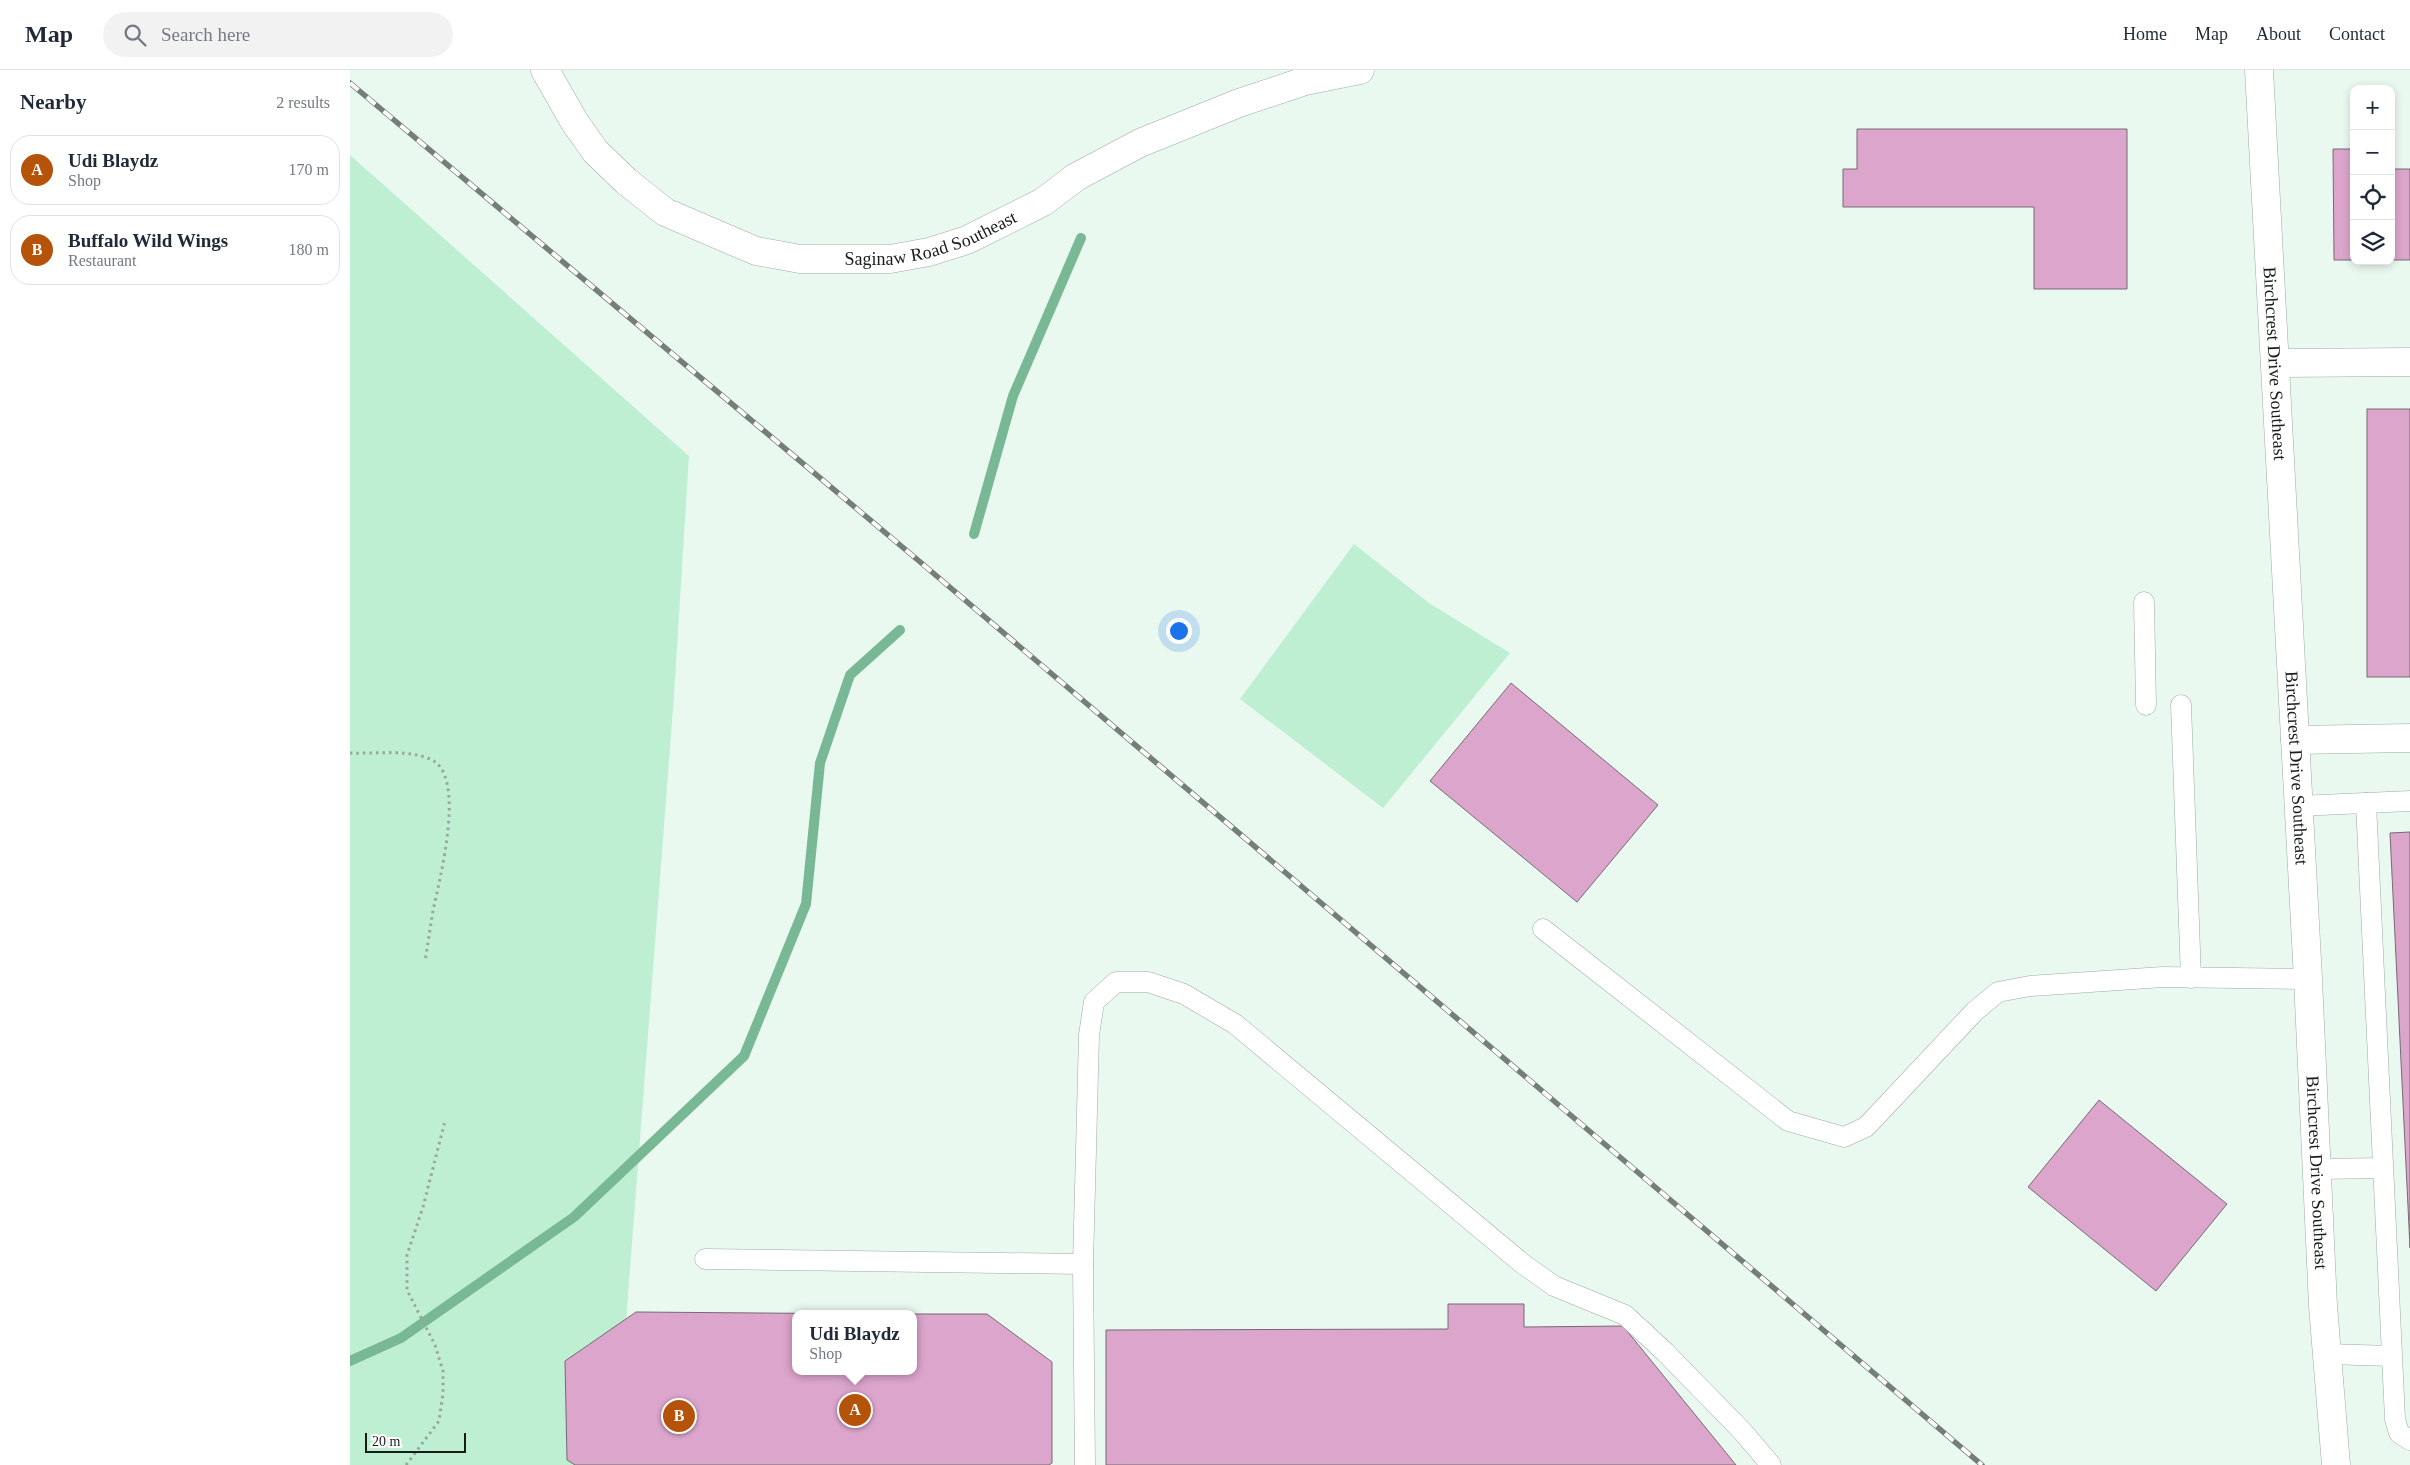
<!DOCTYPE html>
<html lang="en">
<head>
<meta charset="utf-8">
<style>
	:root { --surface:#fff; --page:#f2f2f3; --text:#1f2937; --muted:#747a83; --line:#e0e1e3; --accent:#b45309 }
	body { margin:0; font-family:"Times New Roman",serif; background:var(--page); color:var(--text) }
	.controls { position:absolute; right:15px; top:15px; display:grid; overflow:hidden; border-radius:10px; box-shadow:0 2px 8px #0003 }
	.controls button { width:45px; height:45px; display:grid; place-items:center; padding:0; border:0; border-bottom:1px solid var(--line); background:var(--surface); color:var(--text); font:25px sans-serif }
	.scale { position:absolute; left:15px; bottom:12px; width:101px; box-sizing:border-box; padding-left:5px; border:2px solid #181d1a; border-top:0; font-size:14px; line-height:18px; white-space:nowrap; color:#181d1a; -webkit-text-stroke:4px #fff; paint-order:stroke }
	.you { position:absolute; left:828px; top:560px; width:18px; height:18px; margin:-12px; border:4px solid #fff; border-radius:50%; background:#1a73e8; box-shadow:0 0 0 8px #1a73e833 }
	.badge { display:grid; place-items:center; width:32px; height:32px; border-radius:50%; background:var(--accent); color:#fff; font-size:16px; font-weight:700 }
	.pin { position:absolute; translate:-50% -50%; border:2px solid #fff; box-shadow:0 1px 5px #0006 }
	.popup { position:absolute; left:442px; top:1240px; width:125px; height:65px; box-sizing:border-box; display:grid; place-content:center; border-radius:10px; background:var(--surface); filter:drop-shadow(0 1px 4px #0005); font-size:16px; white-space:nowrap; color:var(--muted) }
	.popup b { font-size:19px; color:var(--text) }
	.popup::after { content:''; position:absolute; left:50%; top:100%; margin-left:-10px; border:10px solid transparent; border-top-color:var(--surface) }
	.list { margin:0; padding:0; list-style:none }
	h2 { display:flex; justify-content:space-between; align-items:center; height:65px; margin:0; padding:0 20px; font-size:21px }
	h2 small { font-size:16px; font-weight:400; color:var(--muted) }
	.list li { display:grid; grid-template-columns:32px 1fr auto; gap:15px; align-items:center; box-sizing:border-box; height:70px; margin:0 10px 10px; padding:0 10px; border:1px solid var(--line); border-radius:20px }
	.list b { display:block; font-size:19px; white-space:nowrap }
	.list p { margin:0; font-size:16px; white-space:nowrap; color:var(--muted) }
	.list em { font-size:16px; font-style:normal; color:var(--muted) }
	.icon { flex:none; width:28px; height:28px; fill:none; stroke:currentColor; stroke-width:2; stroke-linecap:round; stroke-linejoin:round }
	.map { position:relative; flex:none; width:2060px; height:1395px; overflow:hidden }
	header { display:flex; align-items:center; gap:30px; box-sizing:border-box; height:70px; padding:0 25px; background:var(--surface); border-bottom:1px solid var(--line) }
	header strong { font-size:24px }
	nav { display:flex; gap:28px; margin-inline-start:auto; font-size:18px }
	.search { width:350px; height:45px; background:var(--page); display:flex; align-items:center; gap:12px; box-sizing:border-box; padding:0 18px; border-radius:28px; color:var(--muted); font-size:19px }
	main { display:flex }
	aside { flex:1; background:var(--surface) }
	.map>svg:first-child { display:block }
	.green { fill:#bfefd3 }
	.lines { fill:none; stroke-linecap:round; stroke-linejoin:round }
	.stream { stroke:#79b895; stroke-width:10 }
	.building { fill:#dca5cc; stroke:#766a72 }
	.lane-casing { stroke:#9daba3; stroke-width:21 }
	.street-casing { stroke:#9daba3; stroke-width:29 }
	.path { stroke:#9aa59f; stroke-width:3; stroke-dasharray:2.5 4; stroke-linecap:butt }
	.lane { stroke:#fff; stroke-width:20 }
	.street { stroke:#fff; stroke-width:28 }
	.rail-casing { stroke:#757e79; stroke-width:5.5 }
	.rail { stroke:#fff; stroke-width:4; stroke-dasharray:11; stroke-linecap:butt }
	.labels { text-anchor:middle; dominant-baseline:central; stroke-width:4; stroke-linejoin:round; paint-order:stroke }
	.street-label { font-size:18px; fill:#181d1a; stroke:#fff }
</style>
</head>
<body>
<header>
<strong>Map</strong>
<div class="search"><svg class="icon" aria-label="search" viewBox="0 0 24 24"><circle cx="10" cy="10" r="6"/><path d="M15 15l6 6"/></svg>Search here</div>
<nav><a>Home</a><a>Map</a><a>About</a><a>Contact</a></nav>
</header>
<main>
<aside>
<h2>Nearby<small>2 results</small></h2>
<ul class="list">
<li><span class="badge">A</span><div><b>Udi Blaydz</b><p>Shop</p></div><em>170 m</em></li>
<li><span class="badge">B</span><div><b>Buffalo Wild Wings</b><p>Restaurant</p></div><em>180 m</em></li>
</ul>
</aside>
<div class="map">
<svg width="2060" height="1395" viewBox="0 0 2060 1395">
	<rect width="100%" height="100%" fill="#eaf9f0"/>
	<g class="green">
		<path d="M0 85 339 386 324 626 265 1395H0Z"/>
		<path d="M1004 474 1079 533 1160 583 1033 738 890 629Z"/>
	</g>
	<g class="lines">
		<g class="stream">
			<path d="M624 464 663 326 731 168"/>
			<path d="M0 1291 51 1268 224 1147 394 986 456 834 470 693 500 605 550 560"/>
		</g>
	</g>
	<g class="building">
		<path d="M1507 59H1777V219H1684V137H1493V99H1507Z"/>
		<path d="M1983 79H2004V190H1984Z"/>
		<rect x="2041" y="99" width="19" height="91"/>
		<rect x="2017" y="339" width="43" height="268"/>
		<path d="M1161 613 1308 735 1227 832 1080 711Z"/>
		<path d="M2060 762V1178L2040 763Z"/>
		<path d="M1749 1030 1877 1134 1806 1221 1678 1117Z"/>
		<path d="M1098 1234H1174V1257L1273 1256 1386 1395H756V1260L1098 1259Z"/>
		<path d="M286 1242 535 1244H446V1301H564V1244H637L702 1292V1393L699 1395H225L217 1390 215 1291Z"/>
	</g>
	<g class="lines">
		<g class="lane-casing">
			<g id="lane">
				<path d="M1794 532 1796 635"/>
				<path d="M1831 635 1841 908"/>
				<path d="M2016 733 2045 1349 2049 1363 2060 1370"/>
				<path d="M1948 736 2060 731"/>
				<path d="M1193 859 1438 1051 1494 1067 1516 1057 1625 941 1648 922 1680 916 1813 907 1958 909"/>
				<path d="M1967 1099 2032 1098"/>
				<path d="M355 1189 733 1194"/>
				<path d="M1977 1284 2041 1286"/>
				<path d="M735 1395 733 1194 739 965 744 932 766 912H798L834 924 885 954 1173 1194 1204 1216 1275 1245 1315 1282 1393 1362 1421 1395"/>
			</g>
		</g>
		<g class="street-casing">
			<g id="street">
				<path id="s1" d="M195 0 224 51 245 81 276 111 315 142 406 181 450 189H540L579 182 617 170 693 132 726 107 790 73 889 33 955 11 1010 0"/>
				<path id="s2" d="M1909 0 1958 909 1973 1236 1986 1395"/>
				<path d="M1925 293 2060 292"/>
				<path d="M1945 670 2060 668"/>
			</g>
		</g>
		<g class="path">
			<path d="M0 683C25 684 56 679 80 689 118 704 89 811 83 841 80 858 78 874 75 891"/>
			<path d="M56 1395 89 1351 93 1324V1301L85 1275 57 1220V1185L73 1137 95 1051"/>
		</g>
		<use href="#lane" class="lane"/>
		<use href="#street" class="street"/>
		<g class="rail-casing">
			<path id="rail" d="M0 13 569 491 1632 1395"/>
		</g>
		<use href="#rail" class="rail"/>
	</g>
	<g class="labels">
		<g class="street-label">
			<text stroke="none"><textPath href="#s1" startOffset="466">Saginaw Road Southeast</textPath></text>
			<text stroke="none"><textPath href="#s2" startOffset="294">Birchcrest Drive Southeast</textPath></text>
			<text stroke="none"><textPath href="#s2" startOffset="699">Birchcrest Drive Southeast</textPath></text>
			<text stroke="none"><textPath href="#s2" startOffset="1104">Birchcrest Drive Southeast</textPath></text>
		</g>
	</g>
</svg>
<div class="controls">
<button>+</button>
<button>−</button>
<button><svg class="icon" aria-label="locate" viewBox="0 0 24 24"><circle cx="12" cy="12" r="6"/><path d="M12 2v4M12 18v4M2 12h4M18 12h4"/></svg></button>
<button><svg class="icon" aria-label="layers" viewBox="0 0 24 24"><path d="M12 4l9 5-9 5-9-5zM3 14l9 5 9-5"/></svg></button>
</div>
<div class="scale">20 m</div>
<div class="you"></div>
<div class="pin badge" style="left:505px;top:1340px">A</div>
<div class="popup"><b>Udi Blaydz</b>Shop</div>
<div class="pin badge" style="left:329px;top:1346px">B</div>
</div>
</main>
</body>
</html>
